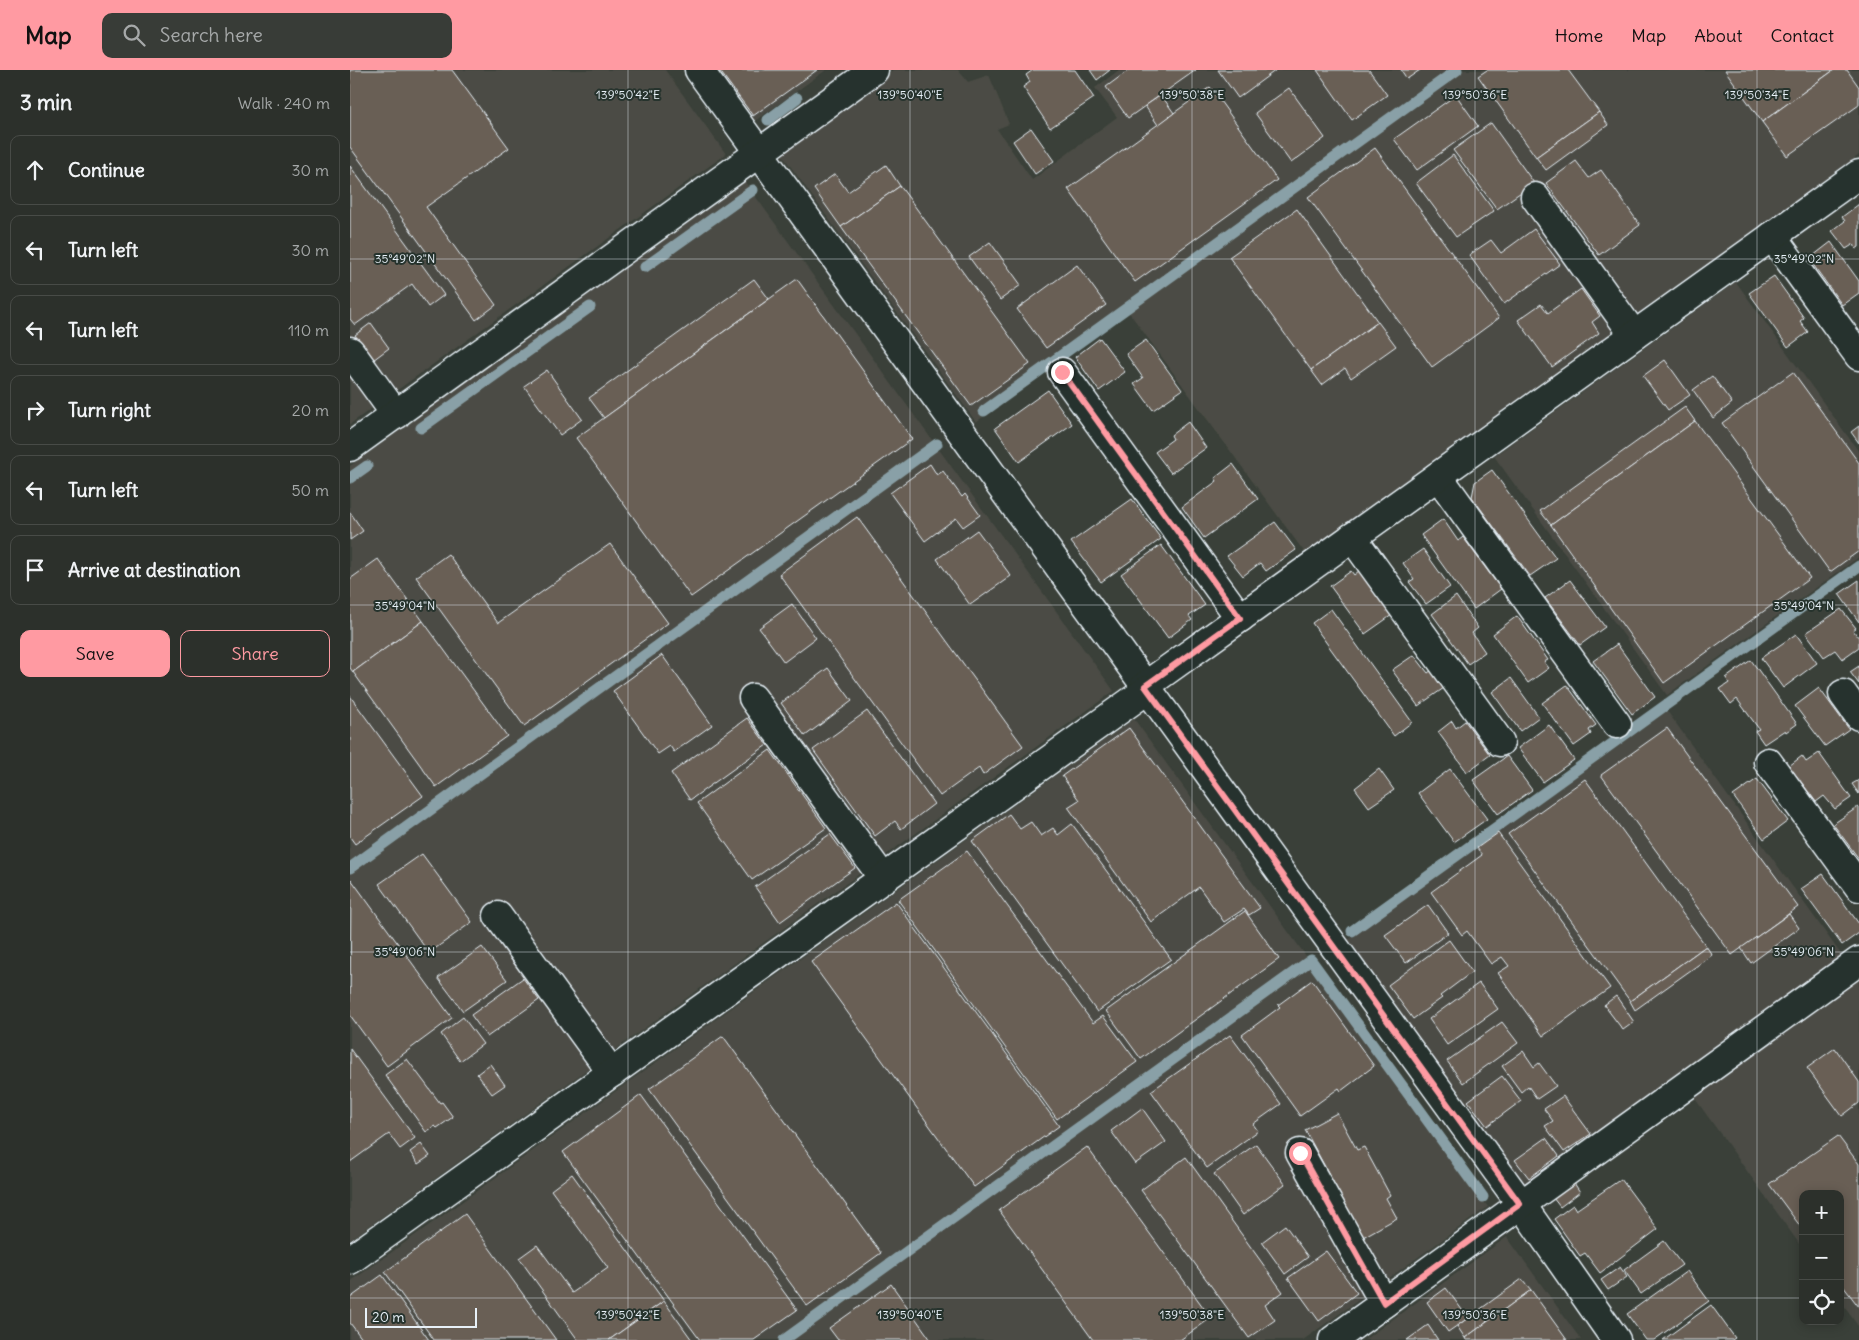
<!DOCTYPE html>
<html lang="en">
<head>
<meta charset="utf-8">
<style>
	:root { --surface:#2c302b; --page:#383c37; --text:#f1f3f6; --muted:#a6a9a9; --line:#484b47; --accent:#ff9aa2 }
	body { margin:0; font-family:Delius,sans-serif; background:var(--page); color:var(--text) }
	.controls { position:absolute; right:15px; bottom:15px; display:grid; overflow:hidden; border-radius:10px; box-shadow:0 2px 12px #0003 }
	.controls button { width:45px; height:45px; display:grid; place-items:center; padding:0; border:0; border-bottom:1px solid var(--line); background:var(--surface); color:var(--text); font:25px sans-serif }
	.scale { position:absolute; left:15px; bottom:12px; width:112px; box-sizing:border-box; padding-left:5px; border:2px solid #e8f1f8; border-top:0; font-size:14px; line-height:18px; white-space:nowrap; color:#e8f1f8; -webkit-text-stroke:4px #26332d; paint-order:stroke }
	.stop { position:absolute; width:15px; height:15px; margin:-11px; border:4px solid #ff9aa2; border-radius:50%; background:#fff }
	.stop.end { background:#ff9aa2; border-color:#fff; box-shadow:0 1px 5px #0008 }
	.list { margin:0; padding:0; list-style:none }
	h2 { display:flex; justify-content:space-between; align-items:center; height:65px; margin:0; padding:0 20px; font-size:21px }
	h2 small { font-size:16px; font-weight:400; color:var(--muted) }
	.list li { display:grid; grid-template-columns:32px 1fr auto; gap:15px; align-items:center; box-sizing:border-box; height:70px; margin:0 10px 10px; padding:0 10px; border:1px solid var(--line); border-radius:10px }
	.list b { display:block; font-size:19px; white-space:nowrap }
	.list em { font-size:16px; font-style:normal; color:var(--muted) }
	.actions { display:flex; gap:10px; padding:15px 20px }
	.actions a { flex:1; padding:11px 0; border:1px solid var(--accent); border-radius:10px; text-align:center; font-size:18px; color:var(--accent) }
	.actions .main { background:var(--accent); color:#111 }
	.icon { flex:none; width:28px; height:28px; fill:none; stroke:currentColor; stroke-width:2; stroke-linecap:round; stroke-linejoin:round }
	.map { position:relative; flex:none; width:1509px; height:1270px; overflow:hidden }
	header { display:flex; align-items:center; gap:30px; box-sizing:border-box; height:70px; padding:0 25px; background:var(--accent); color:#111 }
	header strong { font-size:24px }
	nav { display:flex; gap:28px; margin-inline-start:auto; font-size:18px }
	.search { width:350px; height:45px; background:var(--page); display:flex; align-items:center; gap:12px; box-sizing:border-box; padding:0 18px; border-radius:10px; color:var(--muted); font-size:19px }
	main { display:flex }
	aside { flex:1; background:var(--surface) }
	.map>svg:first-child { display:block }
	.built { fill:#4b4c45 }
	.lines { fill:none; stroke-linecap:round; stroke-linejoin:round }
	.stream { stroke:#89a0a7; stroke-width:11 }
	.building { fill:#695f54; stroke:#e8f1f8 }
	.minor-casing { stroke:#e8f1f8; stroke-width:31 }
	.minor { stroke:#26332d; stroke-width:28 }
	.route { stroke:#ff9aa2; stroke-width:6 }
	.ticks { fill:none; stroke:#e8f1f8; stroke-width:1; stroke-opacity:0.45 }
	.ticks-label { font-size:12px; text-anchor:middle; fill:#e8f1f8; stroke:#26332d; stroke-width:4; stroke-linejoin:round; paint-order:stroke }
</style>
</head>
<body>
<header>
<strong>Map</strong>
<div class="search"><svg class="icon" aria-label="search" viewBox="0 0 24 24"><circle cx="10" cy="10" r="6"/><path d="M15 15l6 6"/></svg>Search here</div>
<nav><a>Home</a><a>Map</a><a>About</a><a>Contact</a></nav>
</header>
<main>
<aside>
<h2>3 min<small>Walk · 240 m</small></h2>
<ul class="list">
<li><svg class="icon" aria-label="ahead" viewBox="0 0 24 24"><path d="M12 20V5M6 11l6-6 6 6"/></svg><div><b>Continue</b></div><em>30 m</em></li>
<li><svg class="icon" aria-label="left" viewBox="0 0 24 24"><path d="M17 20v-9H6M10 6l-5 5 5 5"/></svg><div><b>Turn left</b></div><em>30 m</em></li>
<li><svg class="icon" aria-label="left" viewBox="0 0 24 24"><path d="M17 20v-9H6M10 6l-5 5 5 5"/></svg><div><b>Turn left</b></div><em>110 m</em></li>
<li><svg class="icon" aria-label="right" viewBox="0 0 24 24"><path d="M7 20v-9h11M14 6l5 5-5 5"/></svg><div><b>Turn right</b></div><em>20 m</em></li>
<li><svg class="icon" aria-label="left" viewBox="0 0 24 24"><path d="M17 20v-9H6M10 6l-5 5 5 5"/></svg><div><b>Turn left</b></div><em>50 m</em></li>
<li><svg class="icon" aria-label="arrive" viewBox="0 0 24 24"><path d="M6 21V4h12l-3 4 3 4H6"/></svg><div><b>Arrive at destination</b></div></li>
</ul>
<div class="actions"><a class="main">Save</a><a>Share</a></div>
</aside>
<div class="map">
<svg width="1509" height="1270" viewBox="0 0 1509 1270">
	<rect width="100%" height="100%" fill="#3a4039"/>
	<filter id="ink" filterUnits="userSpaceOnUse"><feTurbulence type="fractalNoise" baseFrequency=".02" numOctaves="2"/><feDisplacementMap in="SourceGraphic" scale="10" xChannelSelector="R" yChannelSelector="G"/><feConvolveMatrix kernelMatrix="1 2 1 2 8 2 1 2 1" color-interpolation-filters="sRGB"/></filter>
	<g filter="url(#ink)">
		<g class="built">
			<path d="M0 0H315L376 84 0 354Z"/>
			<path d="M364 0H476L402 53Z"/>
			<path d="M543 0H608L618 12 639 5 659 54 647 59 682 110 767 47 745 18 769 0H1509V85L955 483 778 241 626 352 430 82Z"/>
			<path d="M395 112 764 621 0 1170V396Z"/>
			<path d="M1386 212 1509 382V487L1317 625 1144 386Z"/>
			<path d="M1317 641 1495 890 1177 1119 998 870Z"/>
			<path d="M784 649 1138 1137 953 1270H0V1212Z"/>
			<path d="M1509 903V1257L1490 1231V1124H1453V1179L1341 1023Z"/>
			<path d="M1157 1167 1231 1270H1014Z"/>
		</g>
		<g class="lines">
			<g class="stream">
				<path d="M418 50 447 28"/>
				<path d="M295 197 403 120"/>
				<path d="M634 341 1107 0"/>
				<path d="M71 358 240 237"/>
				<path d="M0 408 17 396"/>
				<path d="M0 798 587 374"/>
				<path d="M1002 861 1509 496"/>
				<path d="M434 1270 961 890 1133 1127"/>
			</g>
		</g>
		<g class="building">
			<path d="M0 0H102L159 78 76 137 146 235 126 250 0 77Z"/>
			<path d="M369 0H467L403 46Z"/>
			<path d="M683 0H725L744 28 700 58 673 17 680 12 676 5Z"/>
			<path d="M740 0H760L747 10Z"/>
			<path d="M779 0H846L778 48 756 17Z"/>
			<path d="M868 0H926L888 28Z"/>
			<path d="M967 0H1019L1037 25 1002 50Z"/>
			<path d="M1051 0H1070L1057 9Z"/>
			<path d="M1137 0H1218L1249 42 1186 87 1128 6Z"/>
			<path d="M1375 0H1484L1412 52Z"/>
			<path d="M1484 0H1497L1509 17V35L1437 86 1412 52Z"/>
			<path d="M860 17 927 110 785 212 718 119Z"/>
			<path d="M939 18 975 68 941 93 905 43Z"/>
			<path d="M811 25 824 43 808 55 795 36Z"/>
			<path d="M1106 25 1128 56 1067 100 1044 69Z"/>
			<path d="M1249 42 1258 55 1196 100 1186 87Z"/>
			<path d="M1141 53 1184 113 1147 139 1103 80Z"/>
			<path d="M681 58 704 91 685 104 663 71Z"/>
			<path d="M1025 78 1149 248 1082 297 958 127Z"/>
			<path d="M1103 85 1144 141 1106 167 1066 113Z"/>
			<path d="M1226 91 1239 108 1251 100 1290 155 1249 185 1196 113Z"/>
			<path d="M536 95 550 116 491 157 464 119 485 104 498 122Z"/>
			<path d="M0 96 94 225 78 237 62 214 5 255 0 249Z"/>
			<path d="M550 116 680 294 621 336 491 157Z"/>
			<path d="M1509 134V177L1506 179 1504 174 1496 179 1482 161 1495 151 1492 147Z"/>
			<path d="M947 139 1028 252 961 300 879 187Z"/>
			<path d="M1184 159 1210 194 1154 234 1119 185 1141 170 1151 183Z"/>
			<path d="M640 172 671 215 650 230 619 187Z"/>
			<path d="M1481 172 1509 211V223L1492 235 1459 189Z"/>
			<path d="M727 195 756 235 696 278 667 239Z"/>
			<path d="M1424 206 1454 248 1450 251 1458 262 1438 277 1399 223Z"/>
			<path d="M404 209 419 229 254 348 239 328Z"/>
			<path d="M447 209 562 369 341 527 226 368Z"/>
			<path d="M1231 219 1250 246 1242 252 1249 263 1202 297 1168 250 1191 234 1198 243Z"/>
			<path d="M1028 252 1046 276 1001 308 995 298 972 315 961 300Z"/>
			<path d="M21 253 39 278 23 290 5 265Z"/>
			<path d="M750 268 775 302 749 321 725 287Z"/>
			<path d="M796 270 832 320 803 340 784 314 793 308 776 284Z"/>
			<path d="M1315 290 1340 325 1318 340 1293 306Z"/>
			<path d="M197 300 232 349 210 365 174 316Z"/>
			<path d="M1443 302 1509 393V481L1480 502 1372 353Z"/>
			<path d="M1362 306 1382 333 1363 348 1343 320Z"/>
			<path d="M698 320 722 354 669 392 645 358Z"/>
			<path d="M1335 337 1345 351 1201 455 1190 441Z"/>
			<path d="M1345 351 1460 508 1314 613 1201 455Z"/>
			<path d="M838 352 856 378 821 403 805 382 823 369 821 365Z"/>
			<path d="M1509 356V373L1501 362Z"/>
			<path d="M580 394 587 405 593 401 612 427 615 424 630 445 613 457 606 448 575 471 540 423Z"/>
			<path d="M883 394 908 429 854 468 832 437 867 411 865 408Z"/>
			<path d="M1142 400 1206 488 1180 506 1122 427 1125 412Z"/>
			<path d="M782 429 811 469 751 512 721 472Z"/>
			<path d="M0 442 13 461 0 470Z"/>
			<path d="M507 447 673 676 633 705 629 698 590 726 429 504Z"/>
			<path d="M1093 449 1108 471 1113 467 1151 519 1124 539 1071 465Z"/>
			<path d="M925 452 946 480 916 501 910 493 893 506 877 486Z"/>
			<path d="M627 460 661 506 620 535 587 489Z"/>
			<path d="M260 474 318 553 174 656 66 507 98 484 148 553Z"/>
			<path d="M811 475 855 535 839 546 842 550 818 568 771 504Z"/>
			<path d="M1073 479 1100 517 1076 534 1059 512 1064 509 1053 493Z"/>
			<path d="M28 489 73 551 3 602 0 598V509Z"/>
			<path d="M1010 500 1042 545 1015 564 980 516 1001 501 1004 505Z"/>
			<path d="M1220 510 1255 557 1230 575 1195 528Z"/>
			<path d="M1509 510V552L1489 524Z"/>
			<path d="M1106 526 1128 558 1122 563 1135 582 1118 594 1082 544Z"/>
			<path d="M442 534 466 568 434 592 409 558Z"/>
			<path d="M981 539 1062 652 1044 666 962 553Z"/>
			<path d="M1491 539 1506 558 1503 560 1509 568V577L1492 589 1485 580 1474 587 1456 563Z"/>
			<path d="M1167 546 1198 590 1194 592 1199 598 1178 613 1143 564Z"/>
			<path d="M73 551 157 666 86 717 3 602Z"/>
			<path d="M1446 564 1467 593 1433 618 1411 588Z"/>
			<path d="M1267 574 1305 627 1282 644 1243 591Z"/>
			<path d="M312 585 362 655 324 682 320 676 308 684 263 621Z"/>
			<path d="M1064 585 1078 603 1082 600 1094 618 1068 636 1042 600Z"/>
			<path d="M1401 590 1447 654 1436 662 1435 660 1414 674 1405 661 1409 659 1387 629 1381 634 1370 619 1379 613 1376 608Z"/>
			<path d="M1509 596V614L1500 602Z"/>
			<path d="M478 598 502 631 455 666 431 633Z"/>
			<path d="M1161 608 1189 647 1170 661 1142 622Z"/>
			<path d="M1217 615 1246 655 1239 660 1241 664 1224 676 1192 633Z"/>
			<path d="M1469 618 1499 659 1475 676 1445 636Z"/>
			<path d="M0 626 73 726 5 774 0 767Z"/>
			<path d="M517 641 584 734 551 759 545 751 525 766 463 680Z"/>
			<path d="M397 648 417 675 340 730 321 703Z"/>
			<path d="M1102 651 1106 658 1115 651 1140 685 1117 702 1088 662Z"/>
			<path d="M1199 655 1224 690 1193 712 1168 678Z"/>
			<path d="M779 658 910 838 899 845 894 839 874 852 849 817 801 852 718 737 729 730 712 706Z"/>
			<path d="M1317 658 1448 837 1382 885 1251 705Z"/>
			<path d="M420 680 476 758 402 810 347 733Z"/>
			<path d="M1469 683 1501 728 1485 739 1474 726 1466 732 1439 696 1452 686 1456 692Z"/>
			<path d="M1157 686 1182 720 1148 744 1123 710Z"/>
			<path d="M1029 699 1044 720 1019 737 1005 718Z"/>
			<path d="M1100 699 1137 749 1104 772 1068 723Z"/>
			<path d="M1235 709 1356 876 1280 931 1158 764Z"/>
			<path d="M1407 709 1438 751 1414 769 1383 726Z"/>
			<path d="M1509 710V724L1502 714Z"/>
			<path d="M1508 737 1509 738V789L1483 754Z"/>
			<path d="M659 744 670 759 681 752 691 766 703 758 708 765 722 754 821 889 747 942 622 771Z"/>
			<path d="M1148 763 1260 918 1193 966 1148 903 1159 896 1152 887 1141 894 1117 861 1112 865 1081 822 1132 785 1127 778Z"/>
			<path d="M480 764 505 798 430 852 405 817Z"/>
			<path d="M617 781 743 953 753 946 787 992 707 1049 548 830Z"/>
			<path d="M72 784 122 852 79 883 29 814Z"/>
			<path d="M1473 804 1509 854V863L1492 875 1451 819Z"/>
			<path d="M1 809 102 948 37 996 0 945Z"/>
			<path d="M546 832 709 1056 624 1117 461 892Z"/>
			<path d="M1078 835 1098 863 1056 893 1035 865Z"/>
			<path d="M895 841 929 889 791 989 756 941Z"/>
			<path d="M1439 844 1449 858 1401 893 1391 878Z"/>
			<path d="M1099 870 1122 902 1090 926 1092 928 1063 949 1038 915Z"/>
			<path d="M1356 876 1362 885 1285 940 1280 931Z"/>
			<path d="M132 877 157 910 113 941 88 908Z"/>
			<path d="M173 908 189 930 137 967 121 945Z"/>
			<path d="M962 910 1024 996 991 1021 989 1018 950 1046 892 965 930 937 928 935Z"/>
			<path d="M1129 913 1148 939 1097 975 1079 949Z"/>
			<path d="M1266 926 1284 952 1273 960 1254 935Z"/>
			<path d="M113 947 133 974 110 991 91 964Z"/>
			<path d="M1152 952 1168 973 1113 1013 1097 991Z"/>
			<path d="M880 965 931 1034 903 1054 908 1061 857 1098 801 1021Z"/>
			<path d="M373 966 531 1183 457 1236 299 1019Z"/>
			<path d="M1485 978 1509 1012V1033L1492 1046 1457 998Z"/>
			<path d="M0 979 65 1068 50 1079 39 1064 0 1092Z"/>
			<path d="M1173 981 1184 997 1189 993 1206 1016 1187 1029 1178 1016 1171 1022 1152 996Z"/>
			<path d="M57 989 90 1033 92 1032 103 1047 87 1058 85 1056 76 1062 35 1005Z"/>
			<path d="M140 994 155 1015 142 1024 127 1004Z"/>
			<path d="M1152 1006 1171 1031 1137 1056 1118 1031Z"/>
			<path d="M291 1025 447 1240 404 1270H350L213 1082Z"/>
			<path d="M1213 1026 1241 1064 1214 1082 1195 1056 1203 1051 1194 1039Z"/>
			<path d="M792 1038 816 1072 785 1094 761 1061Z"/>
			<path d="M987 1043 1007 1080 1014 1077 1040 1125 1036 1128 1047 1148 1013 1167 955 1060Z"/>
			<path d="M1488 1066 1509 1094V1237L1490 1212V1124H1453V1160L1419 1114Z"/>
			<path d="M1196 1068 1209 1086 1179 1108 1165 1090Z"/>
			<path d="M71 1074 80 1086 68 1094 60 1082Z"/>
			<path d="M906 1074 935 1114 893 1145 864 1104Z"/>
			<path d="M737 1077 861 1248 830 1270H743L649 1140Z"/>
			<path d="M836 1087 933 1222 915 1235 925 1250 899 1268 791 1120Z"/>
			<path d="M222 1104 314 1231 259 1270H228L169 1188 187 1175 222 1223 258 1198 201 1120Z"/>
			<path d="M1271 1109 1308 1159 1250 1203 1235 1183 1230 1186 1204 1149 1223 1135 1226 1140Z"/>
			<path d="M1224 1113 1230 1122 1210 1137 1203 1128Z"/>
			<path d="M115 1144 206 1270H84L35 1202Z"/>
			<path d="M935 1155 958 1187 935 1204 912 1172Z"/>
			<path d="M1314 1171 1332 1195 1291 1224 1274 1200Z"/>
			<path d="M976 1181 1007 1223 969 1251 938 1208Z"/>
			<path d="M1270 1197 1277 1207 1258 1220 1251 1210Z"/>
			<path d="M1337 1201 1359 1231 1304 1270H1296L1277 1244Z"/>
			<path d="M32 1205 79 1270H13L0 1253V1228Z"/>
			<path d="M1172 1209 1181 1220 1115 1268 1107 1256Z"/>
			<path d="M541 1214 581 1270H488L479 1258Z"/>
			<path d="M1096 1218 1118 1248 1098 1262 1077 1232Z"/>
			<path d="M1181 1220 1217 1270H1116L1115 1268Z"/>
			<path d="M314 1231 342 1270H259Z"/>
			<path d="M1361 1235 1385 1268 1382 1270H1313Z"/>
			<path d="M1078 1255 1088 1270H1057Z"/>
		</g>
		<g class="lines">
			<g class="minor-casing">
				<g id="minor">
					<path d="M349 0 1171 1134 1266 1270"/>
					<path d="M1185 127 1284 265"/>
					<path d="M1422 166 1509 286"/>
					<path d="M0 281 46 345"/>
					<path d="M712 302 890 548"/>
					<path d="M0 377 524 0"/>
					<path d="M1088 406 1267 654"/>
					<path d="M1002 467 1150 672"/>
					<path d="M795 616 1509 104"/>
					<path d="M1493 624 1509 646"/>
					<path d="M403 628 533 808"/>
					<path d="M1418 692 1509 817"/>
					<path d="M148 846 262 1003"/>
					<path d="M950 1083 1034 1233"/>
					<path d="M0 1190 797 620"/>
					<path d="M983 1270 1509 891"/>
				</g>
			</g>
			<use href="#minor" class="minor"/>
		</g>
	</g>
	<g class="lines" filter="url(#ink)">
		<path class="route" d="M712 302 890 548 795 616 1170 1134 1034 1233 950 1083"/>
	</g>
	<path class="ticks" d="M278 0V1270M560 0V1270M842 0V1270M1125 0V1270M1407 0V1270M0 189H1509M0 535H1509M0 882H1509M0 1228H1453M1490 1228H1509"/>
	<g class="ticks-label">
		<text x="278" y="29">139°50'42"E</text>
		<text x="560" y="29">139°50'40"E</text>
		<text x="842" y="29">139°50'38"E</text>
		<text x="1125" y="29">139°50'36"E</text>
		<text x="1407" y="29">139°50'34"E</text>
		<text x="1454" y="193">35°49'02"N</text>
		<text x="55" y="193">35°49'02"N</text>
		<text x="1454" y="540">35°49'04"N</text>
		<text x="55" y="540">35°49'04"N</text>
		<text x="1454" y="886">35°49'06"N</text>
		<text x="55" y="886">35°49'06"N</text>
		<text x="278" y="1249">139°50'42"E</text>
		<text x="560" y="1249">139°50'40"E</text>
		<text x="842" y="1249">139°50'38"E</text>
		<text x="1125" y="1249">139°50'36"E</text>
	</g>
</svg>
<div class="controls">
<button>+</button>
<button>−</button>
<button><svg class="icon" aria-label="locate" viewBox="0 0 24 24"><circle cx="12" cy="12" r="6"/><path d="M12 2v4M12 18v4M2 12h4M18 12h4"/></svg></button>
</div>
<div class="scale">20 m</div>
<div class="stop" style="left:950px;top:1083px"></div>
<div class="stop end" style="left:712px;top:302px"></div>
</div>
</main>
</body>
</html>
